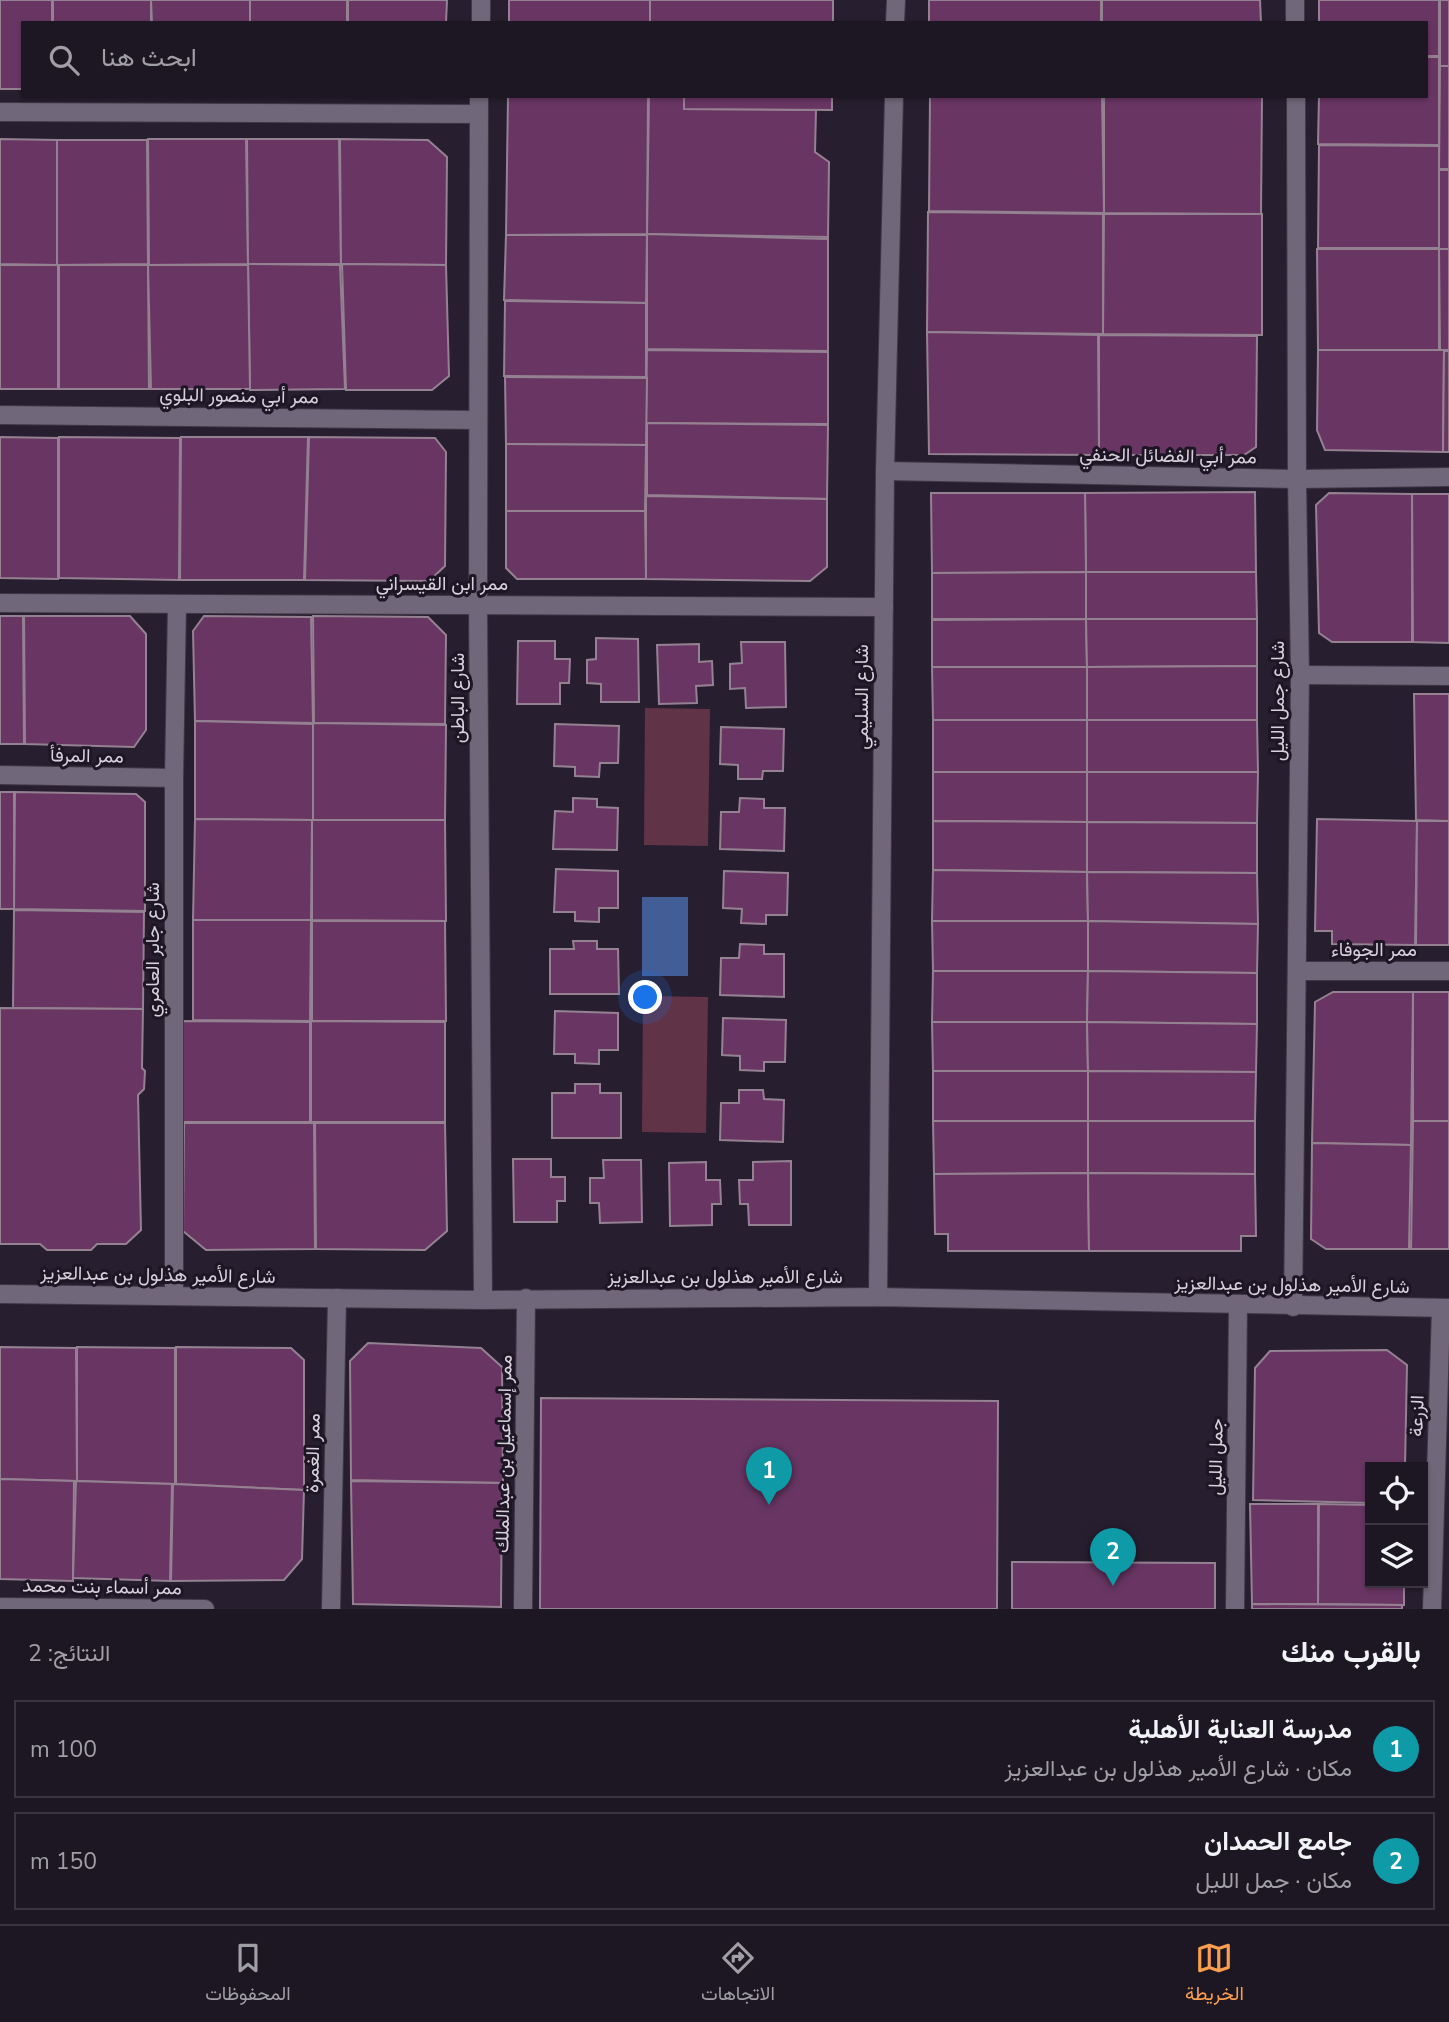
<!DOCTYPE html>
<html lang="ar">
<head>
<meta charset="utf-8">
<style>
	:root { --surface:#1d1623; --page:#251f2b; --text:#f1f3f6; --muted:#a09fa6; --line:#3b3541; --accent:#fa9f4e }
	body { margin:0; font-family:"Nunito Sans",Vazirmatn,sans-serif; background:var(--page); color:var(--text); direction:rtl }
	.controls { position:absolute; right:21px; bottom:21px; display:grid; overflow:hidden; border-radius:0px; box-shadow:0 2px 5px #0004 }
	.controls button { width:63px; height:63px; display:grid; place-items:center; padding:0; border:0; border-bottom:2px solid var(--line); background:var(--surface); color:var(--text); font:35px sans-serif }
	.you { position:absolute; left:646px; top:998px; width:24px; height:24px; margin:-18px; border:5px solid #fff; border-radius:50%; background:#1a73e8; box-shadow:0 0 0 10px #1a73e833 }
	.badge { display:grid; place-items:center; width:46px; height:46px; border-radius:50%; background:var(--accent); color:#fff; font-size:23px; font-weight:700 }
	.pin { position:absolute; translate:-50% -58px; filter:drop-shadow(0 2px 4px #0008) }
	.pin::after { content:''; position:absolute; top:37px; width:24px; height:21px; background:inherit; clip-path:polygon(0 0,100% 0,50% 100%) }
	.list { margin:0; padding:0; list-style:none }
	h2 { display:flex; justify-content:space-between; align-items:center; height:91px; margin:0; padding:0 28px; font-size:30px }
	h2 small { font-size:23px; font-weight:400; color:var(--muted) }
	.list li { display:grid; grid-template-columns:46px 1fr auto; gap:21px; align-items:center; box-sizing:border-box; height:98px; margin:0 14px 14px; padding:0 14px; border:2px solid var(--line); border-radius:0px }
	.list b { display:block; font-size:26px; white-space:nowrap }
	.list p { margin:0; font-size:23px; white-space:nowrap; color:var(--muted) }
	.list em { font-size:23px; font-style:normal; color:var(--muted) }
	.icon { flex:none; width:38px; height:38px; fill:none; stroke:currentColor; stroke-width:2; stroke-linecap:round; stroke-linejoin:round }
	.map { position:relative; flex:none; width:1449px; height:1609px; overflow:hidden; direction:ltr }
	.search { position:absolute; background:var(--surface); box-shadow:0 2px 5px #0004; left:21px; right:21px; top:21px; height:77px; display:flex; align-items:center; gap:18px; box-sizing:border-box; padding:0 24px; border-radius:0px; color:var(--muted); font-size:26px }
	.sheet { height:315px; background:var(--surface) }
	nav { display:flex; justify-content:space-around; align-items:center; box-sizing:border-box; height:98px; border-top:2px solid var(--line); background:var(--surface); font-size:19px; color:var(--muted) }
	nav a { display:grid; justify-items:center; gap:4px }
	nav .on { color:var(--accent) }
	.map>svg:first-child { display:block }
	.green { fill:#613347 }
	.water { fill:#435d96 }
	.building { fill:#693664; stroke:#948191; stroke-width:2 }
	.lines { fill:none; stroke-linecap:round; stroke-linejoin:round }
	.minor-casing { stroke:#3f3846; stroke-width:20 }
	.minor { stroke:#71677a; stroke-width:18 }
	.labels { text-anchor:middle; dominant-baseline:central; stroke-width:6; stroke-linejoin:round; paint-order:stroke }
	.street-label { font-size:19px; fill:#d5d0db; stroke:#1e1525 }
</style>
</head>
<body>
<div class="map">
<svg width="1449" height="1609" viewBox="0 0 1449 1609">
	<rect width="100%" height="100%" fill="#271e2f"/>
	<g class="green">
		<path d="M645 708 710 709 708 846 644 845Z"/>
		<path d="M643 996 708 997 706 1133 642 1132Z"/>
	</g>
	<rect class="water" x="642" y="897" width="46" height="79"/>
	<g class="building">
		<path d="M0 0H52V23H23V89H0Z"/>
		<rect x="53" y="0" width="98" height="23"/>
		<path d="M151 0H250V23H152Z"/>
		<rect x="250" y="0" width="97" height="23"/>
		<path d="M348 0H447L446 23H348Z"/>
		<rect x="509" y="0" width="141" height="23"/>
		<rect x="650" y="0" width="183" height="23"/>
		<rect x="929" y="0" width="172" height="23"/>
		<path d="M1102 0H1260L1261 23H1102Z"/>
		<path d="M1319 0H1439V56H1426V23H1319Z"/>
		<rect x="1440" y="0" width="9" height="66"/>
		<path d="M1426 57H1439V145L1318 144 1319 96H1426Z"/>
		<path d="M1440 66H1449V169H1439Z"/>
		<path d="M508 96H648L647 234 506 235Z"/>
		<path d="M649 96H684V109L816 110 815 152 829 162 828 237 647 234Z"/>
		<path d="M684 96H832V110L684 109Z"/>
		<path d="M930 96H1102L1104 213 929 211Z"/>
		<path d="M1104 96H1262L1261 214 1104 213Z"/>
		<path d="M0 139 57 140V265L0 264Z"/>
		<path d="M148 139H246L248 264 149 265Z"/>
		<path d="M247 139H339L341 264H248Z"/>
		<path d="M340 139 428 140 447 157 446 265 341 264Z"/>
		<path d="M57 140H147L148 264 57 265Z"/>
		<path d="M1319 145 1439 146V248H1318Z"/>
		<rect x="1439" y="170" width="10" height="79"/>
		<path d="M928 212 1103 214V334L927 332Z"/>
		<path d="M1104 214H1262V335L1103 334Z"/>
		<path d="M647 234 828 239V351L647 349Z"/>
		<path d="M506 235H647L646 303 504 300Z"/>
		<path d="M1317 249H1439V350H1318Z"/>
		<path d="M1439 249H1449V350H1440Z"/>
		<path d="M248 264 340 265 345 389 250 390Z"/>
		<path d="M342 264 446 265 449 376 432 390H346Z"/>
		<rect x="0" y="265" width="58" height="124"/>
		<path d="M59 265H148L149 389H59Z"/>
		<path d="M148 265H248L250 389H151Z"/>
		<path d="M505 301 646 303V377L504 376Z"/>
		<path d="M927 332 1098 335 1099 455 929 454Z"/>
		<path d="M1099 335 1257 336 1256 447 1244 455H1099Z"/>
		<path d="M647 350 828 352V424L646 423Z"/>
		<path d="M1318 350H1444L1443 452 1325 450 1317 430Z"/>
		<path d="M1444 351H1449V452H1443Z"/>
		<path d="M505 377 647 378 646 445 506 444Z"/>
		<path d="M647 423 828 425 827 499 647 495Z"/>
		<path d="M0 437 58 438V579L0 578Z"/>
		<path d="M59 437 180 438 179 580 59 578Z"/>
		<path d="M181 437H308L304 580H180Z"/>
		<path d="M309 437 435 438 446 452 445 566 429 581 305 580Z"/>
		<path d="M506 444 646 445 645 511H506Z"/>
		<path d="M1255 492 1256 572H1086L1085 493Z"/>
		<path d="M931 493H1085L1086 572 932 573Z"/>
		<path d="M1329 493 1412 494V642H1332L1319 633 1316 505Z"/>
		<path d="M1412 494H1449V643L1413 642Z"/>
		<path d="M646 496 827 499V567L810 581 646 579Z"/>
		<path d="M506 511H645L646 579H517L506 568Z"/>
		<path d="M1086 572V619H932V573Z"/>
		<path d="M1086 572H1256L1257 619H1086Z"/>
		<path d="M0 616H23L24 744H0Z"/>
		<path d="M24 616H130L146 634V730L134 747 25 744Z"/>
		<path d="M204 616 311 617 313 723 195 721 193 631Z"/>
		<path d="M313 616 428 617 446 635 445 724 314 723Z"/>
		<path d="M1086 619 1087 667H932V620Z"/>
		<path d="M1086 619H1257V666L1087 667Z"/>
		<path d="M596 638 638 639 639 702H601V684L587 683V660L596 659Z"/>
		<path d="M518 641H555V659H570L569 683H560V704H517Z"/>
		<path d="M741 642H785L786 707 746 708 745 688 730 689V664L742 663Z"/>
		<path d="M699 644V662L712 661 713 685 696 686 697 703 659 704 657 645Z"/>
		<path d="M1257 666V720H1087V667Z"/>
		<path d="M932 667H1087V720H933Z"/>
		<path d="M1414 694H1449V821L1416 820Z"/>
		<rect x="933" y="720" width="154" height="52"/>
		<path d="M1087 720H1257L1258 772H1087Z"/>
		<path d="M195 721 313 724V820L195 819Z"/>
		<path d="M313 723 446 725 445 820H313Z"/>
		<path d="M555 724 619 726 618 763H600L599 777 575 776V767L554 766Z"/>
		<path d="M721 727 784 729 783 771H763L762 779H738V765L720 764Z"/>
		<path d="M933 772H1087V822L933 821Z"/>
		<path d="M1087 772H1258L1257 823 1087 822Z"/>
		<rect x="0" y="792" width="14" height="117"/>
		<path d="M15 792 136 794 145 802V911L14 909Z"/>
		<path d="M573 798 597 799V807L618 808 617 850 553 849 555 811 573 812Z"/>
		<path d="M740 798 764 799V808H785L784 851 720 849 721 812H739Z"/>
		<path d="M195 819 312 820 311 920H193Z"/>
		<path d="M1317 819 1417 821 1415 945 1332 944V931H1315Z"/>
		<path d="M312 820H445L446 921 312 920Z"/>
		<path d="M933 821 1087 822V872L933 870Z"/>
		<path d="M1417 821H1449V945H1416Z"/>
		<path d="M1087 822 1257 823V873L1087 872Z"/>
		<path d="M556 869 618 871V908H599V922L575 921V912H554Z"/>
		<path d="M933 870 1087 872 1088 921H932Z"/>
		<path d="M724 871 788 873 787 915H766V924L741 923 742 909 723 908Z"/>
		<path d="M1087 872 1257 873 1258 924 1088 921Z"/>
		<path d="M14 910 144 912 143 1009 13 1008Z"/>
		<path d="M193 920H311L310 1021 193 1020Z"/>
		<path d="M312 921H445L446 1021H312Z"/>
		<path d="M932 921H1088V971H933Z"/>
		<path d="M1088 921 1258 924 1257 973 1088 971Z"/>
		<path d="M573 941H597V949H618L619 994H550V949H574Z"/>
		<path d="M740 944 764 945V954H784V997L720 995 721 958H739Z"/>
		<path d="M933 971H1088L1087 1022H932Z"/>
		<path d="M1088 971 1257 973V1024L1087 1022Z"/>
		<path d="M1333 992H1413L1411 1145 1312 1143 1315 1002Z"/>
		<rect x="1413" y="992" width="36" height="129"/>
		<path d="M0 1008 143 1009 142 1068 145 1071 144 1089 138 1095 141 1230 126 1244H97L91 1250H47L40 1244H0Z"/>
		<path d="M555 1011 618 1013V1050H599V1064L575 1063V1054H554Z"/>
		<path d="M723 1018 786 1020 785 1062H764V1071L740 1070V1056L722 1055Z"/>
		<path d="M177 1021 310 1022V1122H176Z"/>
		<path d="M311 1021 445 1022V1122H311Z"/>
		<path d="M932 1022H1087L1088 1071H933Z"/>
		<path d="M1087 1022 1257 1024 1256 1072 1088 1071Z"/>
		<rect x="933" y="1071" width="155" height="50"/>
		<path d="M1088 1071 1256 1072 1255 1121H1088Z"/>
		<path d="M575 1084H600V1093H621V1138H552V1093H575Z"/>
		<path d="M739 1090H763L764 1099 784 1100 783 1142 720 1140 721 1103H739Z"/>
		<path d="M933 1121H1088V1173L934 1174Z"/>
		<path d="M1088 1121H1255V1174L1088 1173Z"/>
		<path d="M1413 1121H1449V1249H1411Z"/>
		<path d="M184 1123H314L315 1249 206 1250 183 1231Z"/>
		<path d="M315 1123H445L447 1231 425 1250 316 1249Z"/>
		<path d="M1312 1143 1411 1145 1409 1249H1326L1311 1239Z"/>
		<path d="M513 1159H551V1177H565V1201H557V1222H514Z"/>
		<path d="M603 1160H641L642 1222 600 1223 599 1203H590V1178H604Z"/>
		<path d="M791 1161V1225H749L748 1204H740L739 1180H753V1162Z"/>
		<path d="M706 1162V1180H720L721 1204H712V1225L670 1226 669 1163Z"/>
		<path d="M1088 1173 1089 1251H948V1234H935L934 1174Z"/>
		<path d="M1088 1173 1255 1174 1256 1236H1241V1251H1089Z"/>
		<path d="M368 1343 481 1348 502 1367 503 1483 351 1480 350 1361Z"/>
		<path d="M0 1347 76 1348 77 1481 0 1479Z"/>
		<path d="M77 1347 175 1348V1484L77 1481Z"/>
		<path d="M176 1347 291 1348 304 1360V1490L176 1484Z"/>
		<path d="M1387 1350 1407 1365 1405 1467H1370V1503L1253 1500 1255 1368 1270 1351Z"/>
		<path d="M541 1398 998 1401 997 1609H540Z"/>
		<path d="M0 1479 74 1481 73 1581 0 1579Z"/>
		<path d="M76 1481 172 1484 170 1581 73 1578Z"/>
		<path d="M351 1481 502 1483 501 1607 353 1604Z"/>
		<path d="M173 1484 304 1490 302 1559 284 1580 171 1581Z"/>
		<path d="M1250 1504H1318V1604H1252Z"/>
		<path d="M1319 1504 1370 1505V1583H1404V1605L1318 1604Z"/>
		<path d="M1012 1562 1215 1563V1609H1012Z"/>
		<path d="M1252 1604 1402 1605V1609H1252Z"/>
	</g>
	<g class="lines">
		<g class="minor-casing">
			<g id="minor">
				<path d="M1295 0V23"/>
				<path d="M481 23V0"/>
				<path d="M895 23 896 0"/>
				<path d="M479 96 478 605 483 1300"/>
				<path d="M0 112 479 114"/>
				<path d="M0 415 478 420"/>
				<path d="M885 471 1297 479 1449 477"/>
				<path d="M0 603 884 607"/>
				<path d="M1300 675 1449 676"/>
				<path d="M0 775 174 778"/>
				<path d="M1298 971H1449"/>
				<path d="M0 1294 483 1300 878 1297 1449 1308"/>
				<path d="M174 1296V778L177 604"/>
				<path d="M878 1297 885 471 894 96"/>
				<path d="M1293 1307 1300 675 1297 479 1296 96"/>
				<path d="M0 1607 205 1609"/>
				<path d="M331 1609 337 1298"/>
				<path d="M523 1609 526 1298"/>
				<path d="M1235 1609 1238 1305"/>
				<path d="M1432 1609 1441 1308"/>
			</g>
		</g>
		<use href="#minor" class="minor"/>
	</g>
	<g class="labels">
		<g class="street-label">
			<text transform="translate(239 396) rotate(1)">ممر أبي منصور البلوي</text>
			<text transform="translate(1168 456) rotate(1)">ممر أبي الفضائل الحنفي</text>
			<text x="442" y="584">ممر ابن القيسراني</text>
			<text transform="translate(862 697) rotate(-90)">شارع السليمي</text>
			<text transform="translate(458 698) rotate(-90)">شارع الباطن</text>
			<text transform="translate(1278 701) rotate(-90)">شارع جمل الليل</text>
			<text transform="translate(87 756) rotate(1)">ممر المرفأ</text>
			<text transform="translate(153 950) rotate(-90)">شارع جابر العامري</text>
			<text x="1374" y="950">ممر الجوفاء</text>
			<text transform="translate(158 1275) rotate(1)">شارع الأمير هذلول بن عبدالعزيز</text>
			<text x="725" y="1277">شارع الأمير هذلول بن عبدالعزيز</text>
			<text transform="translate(1292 1285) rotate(1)">شارع الأمير هذلول بن عبدالعزيز</text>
			<text transform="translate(1417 1416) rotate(-88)">الزرعة</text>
			<text transform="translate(313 1453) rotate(-89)">ممر الغمرة</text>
			<text transform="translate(504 1454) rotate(-89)">ممر إسماعيل بن عبدالملك</text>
			<text transform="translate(1216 1457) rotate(-89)">جمل الليل</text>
			<text transform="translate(102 1587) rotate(1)">ممر أسماء بنت محمد</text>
		</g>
	</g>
</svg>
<div class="controls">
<button><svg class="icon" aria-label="locate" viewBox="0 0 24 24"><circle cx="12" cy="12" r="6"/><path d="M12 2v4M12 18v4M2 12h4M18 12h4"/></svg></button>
<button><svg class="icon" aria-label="layers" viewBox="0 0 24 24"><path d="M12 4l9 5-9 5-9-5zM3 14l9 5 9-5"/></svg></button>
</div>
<div class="you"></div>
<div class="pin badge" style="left:769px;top:1505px;background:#0f9aa8">1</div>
<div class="pin badge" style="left:1113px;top:1586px;background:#0f9aa8">2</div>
<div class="search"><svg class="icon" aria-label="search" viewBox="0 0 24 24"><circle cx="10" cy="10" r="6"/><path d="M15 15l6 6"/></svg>ابحث هنا</div>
</div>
<section class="sheet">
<h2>بالقرب منك<small>النتائج: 2</small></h2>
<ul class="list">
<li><span class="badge" style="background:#0f9aa8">1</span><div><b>مدرسة العناية الأهلية</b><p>مكان · شارع الأمير هذلول بن عبدالعزيز</p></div><em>100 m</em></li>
<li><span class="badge" style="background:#0f9aa8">2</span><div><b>جامع الحمدان</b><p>مكان · جمل الليل</p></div><em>150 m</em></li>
</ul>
</section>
<nav>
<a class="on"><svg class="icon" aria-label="map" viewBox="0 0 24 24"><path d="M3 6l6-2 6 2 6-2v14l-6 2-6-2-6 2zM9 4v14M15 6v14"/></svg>الخريطة</a>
<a><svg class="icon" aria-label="directions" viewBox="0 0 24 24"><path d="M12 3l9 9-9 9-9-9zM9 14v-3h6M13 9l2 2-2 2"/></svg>الاتجاهات</a>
<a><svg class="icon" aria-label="saved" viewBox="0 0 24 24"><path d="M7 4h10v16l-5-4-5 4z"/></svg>المحفوظات</a>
</nav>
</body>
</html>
